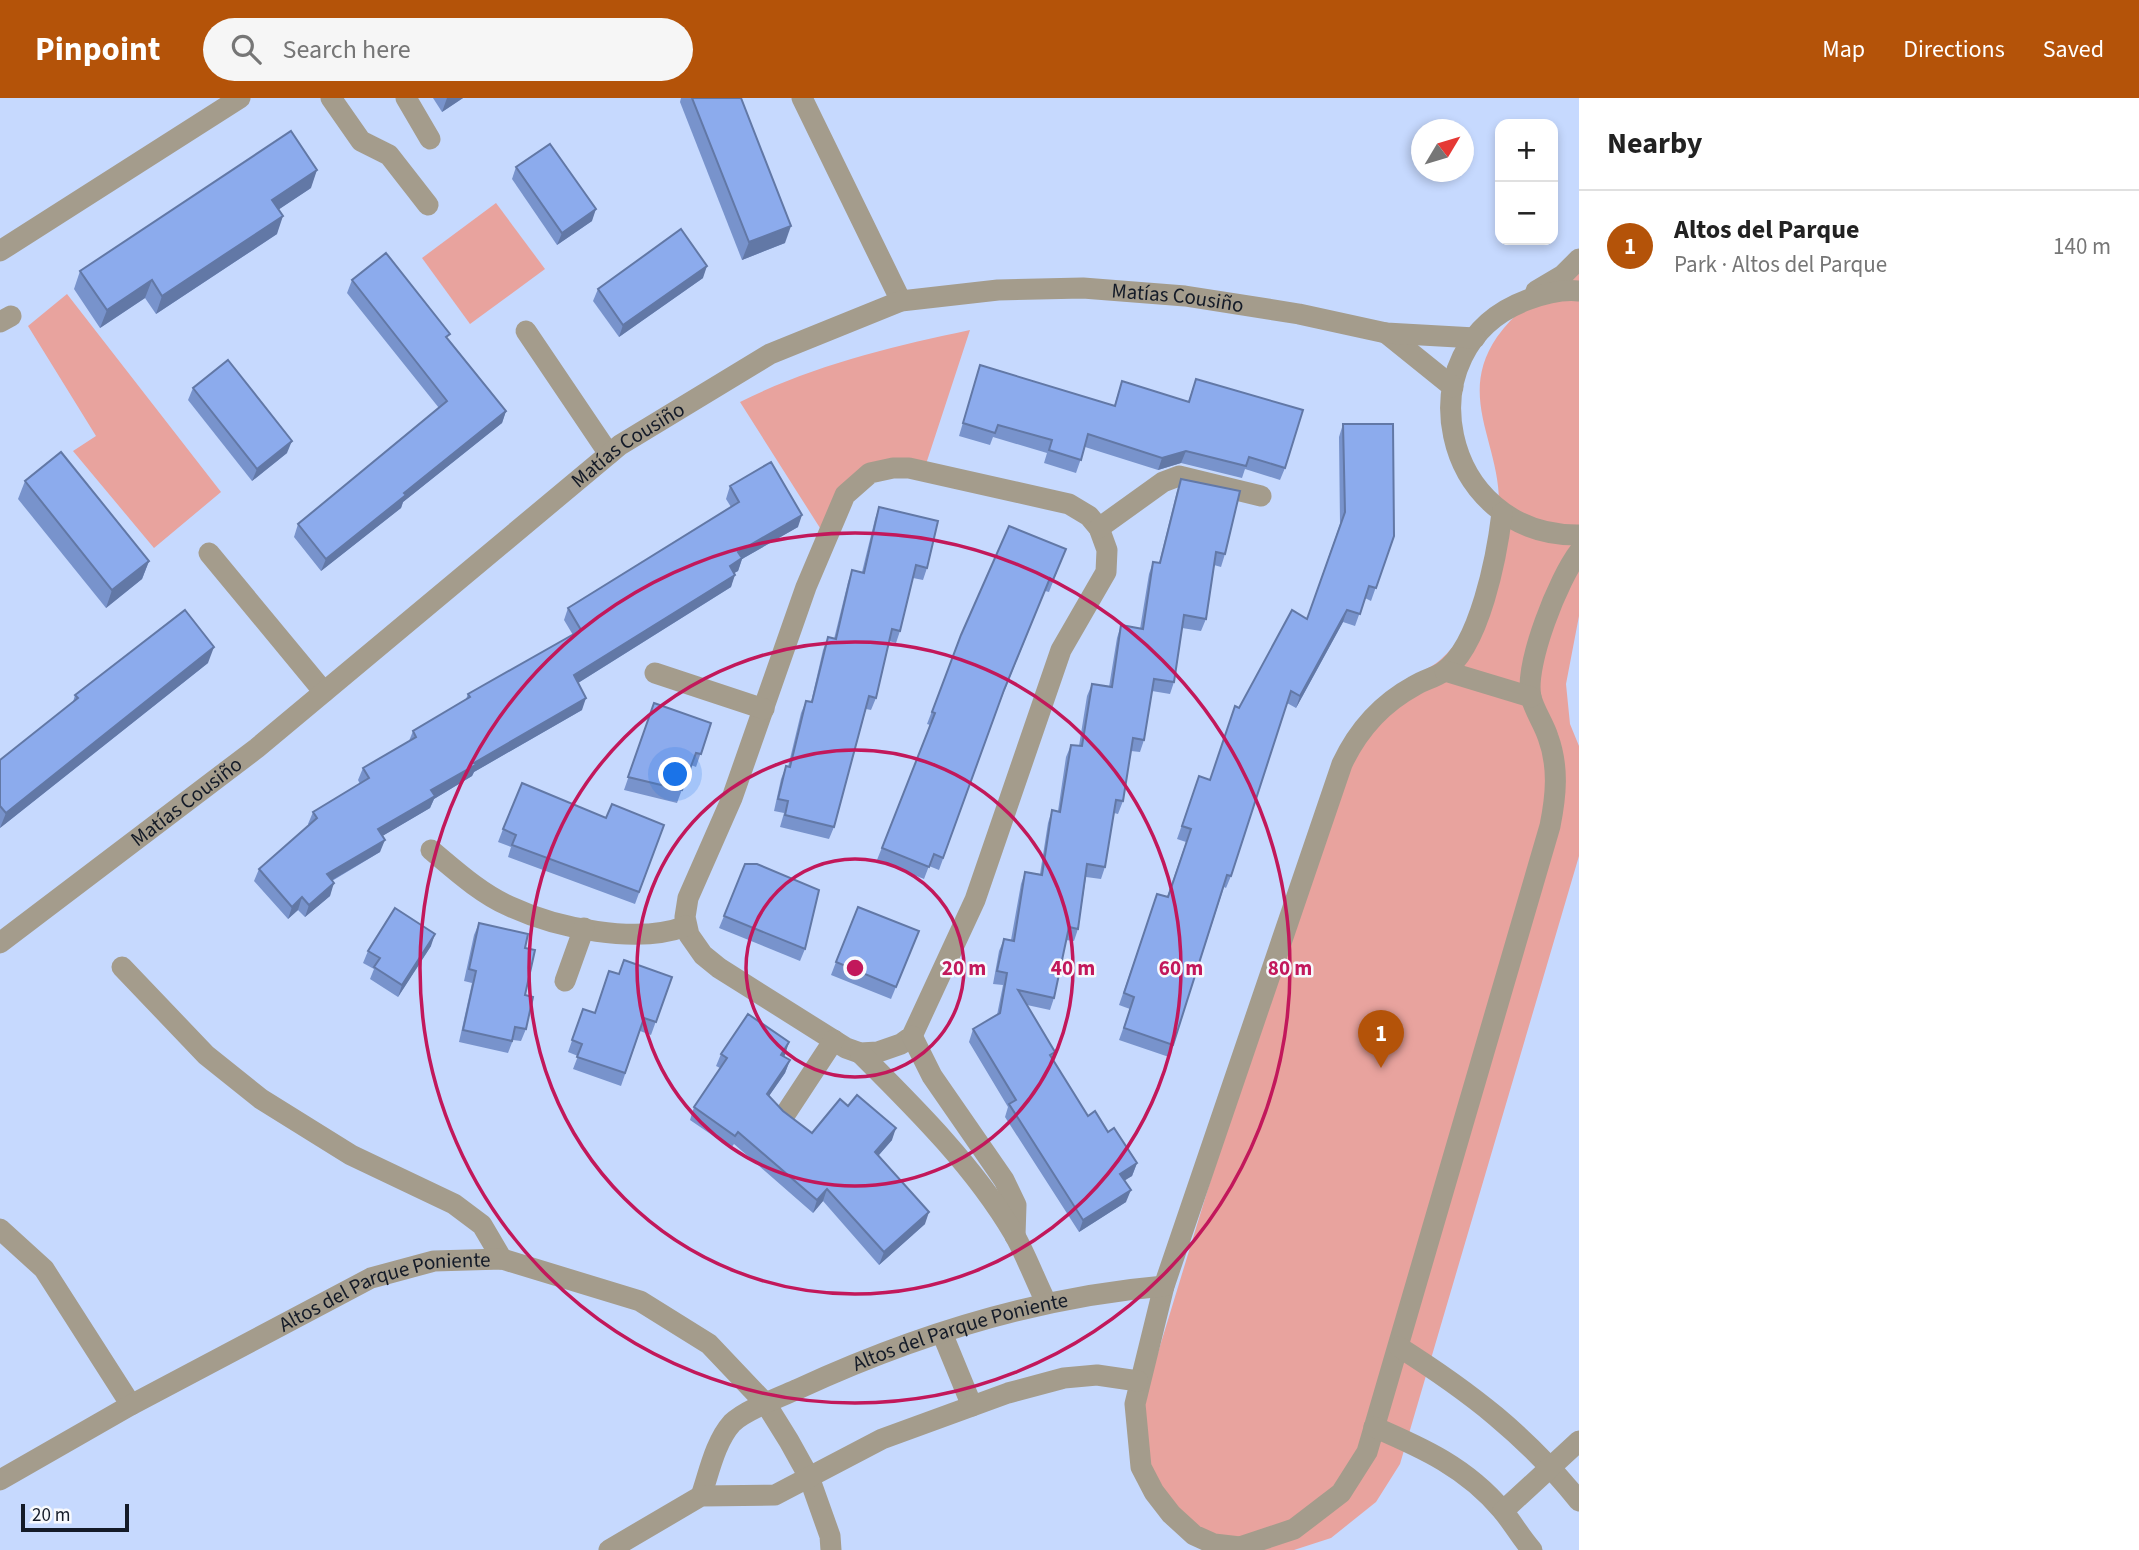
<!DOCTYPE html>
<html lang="en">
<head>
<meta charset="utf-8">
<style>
	:root { --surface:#fff; --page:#f6f6f6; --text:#222; --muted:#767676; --line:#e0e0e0; --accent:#b45309 }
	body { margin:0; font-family:"Source Sans 3",sans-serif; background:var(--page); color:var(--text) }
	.controls { position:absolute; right:21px; top:21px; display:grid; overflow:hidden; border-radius:14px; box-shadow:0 4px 10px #0003 }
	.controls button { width:63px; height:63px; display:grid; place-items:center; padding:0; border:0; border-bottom:2px solid var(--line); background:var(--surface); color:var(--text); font:35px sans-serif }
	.compass { position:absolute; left:1411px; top:21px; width:63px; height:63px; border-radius:50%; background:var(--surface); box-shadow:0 4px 10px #0003; rotate:52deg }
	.scale { position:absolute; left:21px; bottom:18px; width:108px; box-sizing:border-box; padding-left:7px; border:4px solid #141b28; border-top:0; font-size:19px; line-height:24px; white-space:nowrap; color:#141b28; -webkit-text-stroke:5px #f7f9fd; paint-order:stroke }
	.you { position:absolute; left:676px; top:677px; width:24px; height:24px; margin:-18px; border:5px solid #fff; border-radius:50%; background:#1a73e8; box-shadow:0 0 0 10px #1a73e833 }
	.badge { display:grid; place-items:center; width:46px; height:46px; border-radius:50%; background:var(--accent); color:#fff; font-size:23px; font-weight:700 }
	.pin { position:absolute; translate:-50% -58px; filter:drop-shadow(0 2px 4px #0008) }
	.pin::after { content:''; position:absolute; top:37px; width:24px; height:21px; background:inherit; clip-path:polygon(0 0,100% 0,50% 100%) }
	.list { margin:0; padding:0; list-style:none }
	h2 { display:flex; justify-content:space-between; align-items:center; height:91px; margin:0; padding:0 28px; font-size:30px }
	h2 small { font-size:23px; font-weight:400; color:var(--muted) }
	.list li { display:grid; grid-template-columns:46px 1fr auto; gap:21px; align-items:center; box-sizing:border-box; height:112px; padding:0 28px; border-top:2px solid var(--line) }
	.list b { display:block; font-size:26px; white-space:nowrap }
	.list p { margin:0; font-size:23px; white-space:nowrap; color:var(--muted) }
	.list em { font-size:23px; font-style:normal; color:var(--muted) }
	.icon { flex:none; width:38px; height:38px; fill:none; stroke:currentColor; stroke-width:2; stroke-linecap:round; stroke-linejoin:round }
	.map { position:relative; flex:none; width:1579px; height:1452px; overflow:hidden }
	header { display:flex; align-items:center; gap:42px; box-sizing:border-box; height:98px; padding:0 35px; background:var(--accent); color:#fff }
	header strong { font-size:33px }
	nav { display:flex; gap:38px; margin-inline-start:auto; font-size:24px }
	.search { width:490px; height:63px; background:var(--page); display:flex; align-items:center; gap:18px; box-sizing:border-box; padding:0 24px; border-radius:38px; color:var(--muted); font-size:26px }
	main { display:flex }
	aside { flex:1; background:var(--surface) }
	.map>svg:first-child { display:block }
	.green { fill:#e8a39e }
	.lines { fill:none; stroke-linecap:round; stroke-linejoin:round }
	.service { stroke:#a49c8c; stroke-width:21 }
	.minor { stroke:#a49c8c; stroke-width:21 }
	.tertiary { stroke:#a49c8c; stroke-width:21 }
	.wall { fill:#7893cc }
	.shaded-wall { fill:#6278a6 }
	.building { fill:#8cabed; stroke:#6278a6; stroke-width:2 }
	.ring { fill:none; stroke:#c2185b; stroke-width:3.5 }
	.labels { text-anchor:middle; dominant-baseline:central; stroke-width:5; stroke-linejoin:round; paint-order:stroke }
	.street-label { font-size:21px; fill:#141b28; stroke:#f7f9fd }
	.centre { fill:#c2185b; stroke:#f7f9fd; stroke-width:3.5 }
	.ring-label { font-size:21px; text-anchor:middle; font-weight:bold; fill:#c2185b; stroke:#f7f9fd; stroke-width:5; stroke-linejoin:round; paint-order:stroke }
</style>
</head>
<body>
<header>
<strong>Pinpoint</strong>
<div class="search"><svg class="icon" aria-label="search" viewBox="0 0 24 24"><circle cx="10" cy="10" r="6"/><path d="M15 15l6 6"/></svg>Search here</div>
<nav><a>Map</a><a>Directions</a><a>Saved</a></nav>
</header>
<main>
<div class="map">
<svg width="1579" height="1452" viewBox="0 0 1579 1452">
	<rect width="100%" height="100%" fill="#c6d9fe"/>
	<g class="green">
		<path d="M496 105 545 171 470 226 422 160Z"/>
		<path d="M1579 172V518L1566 586 1570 626 1579 648V758L1400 1366 1376 1404 1331 1440 1294 1452H1237L1225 1448 1176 1411 1149 1367 1142 1307 1337 668C1359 641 1380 611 1404 585 1413 575 1429 572 1439 563 1460 545 1479 513 1486 487 1493 464 1499 432 1499 408 1501 346 1456 299 1497 239 1517 210 1550 192 1579 172Z"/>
		<path d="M67 196 221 394 154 450 73 353 96 338 28 228Z"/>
		<path d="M970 232 926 366C859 349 853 380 820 430L740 304C814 267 890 249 970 232Z"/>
	</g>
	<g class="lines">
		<g class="service">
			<path d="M331 0 361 43 389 57 428 107"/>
			<path d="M406 0 430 41"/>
			<path d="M526 233 609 356"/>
			<path d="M209 455 324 594"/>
		</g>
		<g class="minor">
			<path d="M802 0 901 203"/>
			<path d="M1536 193 1563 177 1579 161"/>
			<path d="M1579 193C1561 191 1543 196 1527 202 1401 249 1440 439 1579 437"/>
			<path d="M0 224 11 218"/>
			<path d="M1386 235 1453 289"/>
			<path d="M893 370H909L1069 406 1089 418 1099 430 1107 452 1106 474 1061 552 975 802 912 938 901 946 878 954 860 955 846 950 719 870 703 857 689 837 685 819 688 800 732 700 806 489 845 397 870 375Z"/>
			<path d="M1502 415C1497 457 1480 549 1443 574 1434 580 1423 582 1414 588 1381 606 1358 632 1342 666L1164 1188 1135 1306 1141 1369 1154 1394 1171 1416 1194 1437 1214 1446 1240 1449 1294 1431 1341 1395 1367 1354 1550 728C1556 698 1559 669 1548 639 1544 626 1534 612 1531 599 1524 566 1559 480 1579 454"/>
			<path d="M1099 430 1163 384 1179 378 1261 398"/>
			<path d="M1445 573 1531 599"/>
			<path d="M655 575 764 611"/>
			<path d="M431 752C455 772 480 795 509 808 556 830 637 847 686 828"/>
			<path id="s1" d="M0 845 257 650 620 347 770 256 901 203 998 192 1083 190 1185 198 1299 216 1386 235 1475 240"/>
			<path d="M122 869 206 957 261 1001 351 1057 454 1106 482 1127 502 1161"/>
			<path d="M565 883 584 830"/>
			<path d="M912 938 932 978 1004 1082 1016 1107 1015 1138"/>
			<path d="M860 955C915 1010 974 1068 1014 1136 1026 1157 1035 1182 1046 1204"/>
			<path d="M786 1015 834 942"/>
			<path d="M0 1131 44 1171 131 1307"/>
			<path d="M942 1235 972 1308"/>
			<path d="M1399 1249C1470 1294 1526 1337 1579 1403"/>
			<path d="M1374 1329C1423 1350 1467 1370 1502 1412 1513 1425 1521 1440 1532 1452"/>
			<path id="s2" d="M0 1382 131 1307 371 1180 434 1163 502 1161 640 1203 709 1246 766 1306 789 1343 809 1379 830 1438 831 1452"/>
			<path id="s3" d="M701 1398C709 1375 715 1344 732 1325 745 1312 780 1299 798 1291 915 1237 1036 1199 1164 1188"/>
			<path d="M1503 1413 1579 1343"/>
			<path d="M609 1452 701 1398 775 1397 882 1341 1008 1295 1064 1280 1097 1277 1138 1283"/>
		</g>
		<path class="tertiary" d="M0 153 240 0"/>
	</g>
	<g class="wall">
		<path d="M433 0H463L442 14Z"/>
		<path d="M681 0H741L785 145 742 162 680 4Z"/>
		<path d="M516 69 592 123 557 147 512 81Z"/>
		<path d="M311 90 279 111 277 136 156 216 145 200 100 230 74 191 80 173Z"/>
		<path d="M703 180 619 239 593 203 598 191Z"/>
		<path d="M352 182 448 241 506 313 502 325 403 404 401 410 321 473 294 439 298 426 439 310 347 195Z"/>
		<path d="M980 267 1114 308 1122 283 1188 304 1196 281 1285 370 1280 382 1245 371 1242 380 1181 365 1158 372 1085 349 1076 375 1044 365 1047 355 993 339 990 347 959 338Z"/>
		<path d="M193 290 287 355 252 383 188 302Z"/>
		<path d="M1343 326 1394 438 1371 503 1365 500 1355 528 1343 524 1296 610 1287 605 1231 778 1226 790 1224 789 1169 959 1119 942 1130 911 1119 907 1157 796 1167 799 1186 744 1177 741 1199 678 1210 682 1307 521 1340 426 1339 339Z"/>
		<path d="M1181 381 1225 456 1221 469 1214 467 1206 521 1201 533 1182 530 1174 584 1170 596 1152 593 1144 642 1140 654 1131 653 1123 703 1118 716 1114 715 1105 769 1101 781 1086 779 1078 831 1074 843 1066 842 1054 900 1050 912 1027 907 1055 954 1052 961 1088 1018 1108 1034 1137 1065 1132 1078 1124 1082 1126 1104 1079 1134 1005 1019 1008 1009 969 944 973 931 997 917 1003 887 993 886 999 853 1004 841 1011 842 1021 786 1025 774 1040 776 1048 725 1052 712 1058 713 1066 659 1071 647 1079 648 1087 598 1092 586 1109 589 1117 540 1121 527 1140 531 1149 476 1153 464 1159 465 1177 393Z"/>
		<path d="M25 383 149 463 142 481 106 510 18 401Z"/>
		<path d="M730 388 798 429 742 461 738 473 734 475 731 489 578 585 582 612 474 674 472 678 434 701 430 710 382 738 380 754 332 783 330 798 305 819 298 812 288 821 254 783 259 771 309 727 308 726 313 714 360 686 358 682 363 670 409 643 413 633 466 601 468 596 573 537 564 522 568 510 731 409 726 401Z"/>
		<path d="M879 409 927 470 923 482 913 480 900 533 896 545 889 543 876 600 871 612 866 611 834 729 829 741 780 729 784 715 774 713 781 681 786 668 788 669 801 615 806 603 811 604 823 552 828 539 834 541 848 484 852 472 862 474 875 421Z"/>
		<path d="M1066 451 1049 494 1045 493 1000 604 939 772 929 768 924 781 877 762 930 627 927 626 961 537Z"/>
		<path d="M208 565 0 730V662L73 604 75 597Z"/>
		<path d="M654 605 711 625 696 669 691 667 677 705 624 692Z"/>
		<path d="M606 720 664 727 635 806 508 759 511 749 498 744 503 731Z"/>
		<path d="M724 818 805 851 800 863 719 830Z"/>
		<path d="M479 825 525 850 526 931 521 943 513 942 508 955 459 944 472 885 464 883 474 837Z"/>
		<path d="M919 833 891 901 831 877 836 864Z"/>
		<path d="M431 848 398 899 370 881 374 871 363 865 368 853Z"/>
		<path d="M619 876 672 879 651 937 640 933 621 988 573 971 578 958 568 954 583 911 595 915Z"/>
		<path d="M721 956 785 957 784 958 790 962 785 975 769 998 783 1013 812 1035 892 1042 878 1058 925 1126 879 1167 823 1103 813 1115 734 1046 731 1050 690 1022 694 1009 720 970 716 968Z"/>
	</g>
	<g class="shaded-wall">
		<path d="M447 0H463L442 14Z"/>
		<path d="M317 72 311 90 266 120 272 102Z"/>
		<path d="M596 111 592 123 557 147 562 135Z"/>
		<path d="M283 118 277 136 156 216 162 198Z"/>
		<path d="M791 128 785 145 742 162 749 144Z"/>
		<path d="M707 168 703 180 619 239 623 227Z"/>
		<path d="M152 182 145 200 100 230 107 212Z"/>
		<path d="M506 313 502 325 403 404 401 410 321 473 326 461 404 395Z"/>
		<path d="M292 343 287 355 252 383 257 371Z"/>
		<path d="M1186 353 1181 365 1158 372 1162 360Z"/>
		<path d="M802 417 798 429 742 461 738 473 725 480 730 468 738 454Z"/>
		<path d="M149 463 142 481 106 510 112 492Z"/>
		<path d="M735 477 731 489 570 590 574 577Z"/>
		<path d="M1347 512 1343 524 1296 610 1300 598Z"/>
		<path d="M214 549 208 565 0 730 6 715Z"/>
		<path d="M586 600 582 612 474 674 472 678 434 701 430 710 374 743 378 731 431 692 474 665Z"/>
		<path d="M385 742 380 754 322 788 327 776Z"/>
		<path d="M334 785 330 798 305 819 309 807Z"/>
		<path d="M302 799 298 812 288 821 292 809Z"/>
		<path d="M435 836 431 848 398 899 402 887Z"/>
		<path d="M789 944 785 957 777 969 781 957Z"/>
		<path d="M790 962 785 975 762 1008 767 996Z"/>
		<path d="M896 1030 892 1042 871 1066 875 1054Z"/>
		<path d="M1137 1065 1132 1078 1116 1088 1120 1076Z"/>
		<path d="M827 1091 823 1103 813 1115 817 1102Z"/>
		<path d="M1131 1092 1126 1104 1079 1134 1083 1122Z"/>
		<path d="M929 1114 925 1126 879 1167 884 1154Z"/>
	</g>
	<g class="building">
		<path d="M692 0H741L791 128 749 144Z"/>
		<path d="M291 33 317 72 272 102 283 118 162 198 152 182 107 212 80 173Z"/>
		<path d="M550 46 596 111 562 135 516 69Z"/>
		<path d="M681 131 707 168 623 227 598 191Z"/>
		<path d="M386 155 450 236 446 239 506 313 404 395 406 397 326 461 298 426 447 303 352 182Z"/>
		<path d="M228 262 292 343 257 371 193 290Z"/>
		<path d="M980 267 1115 308 1122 283 1189 304 1196 281 1303 312 1285 370 1249 359 1246 368 1186 353 1162 360 1088 336 1081 362 1049 352 1052 342 998 327 995 335 963 325Z"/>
		<path d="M1343 326H1393L1394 438 1376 490 1369 488 1360 516 1347 512 1300 598 1291 593 1231 778 1227 777 1173 947 1124 930 1134 899 1124 895 1157 796 1168 799 1191 731 1182 728 1199 678 1210 682 1235 608 1239 610 1292 512 1307 521 1345 414Z"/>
		<path d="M61 354 149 463 112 492 25 383Z"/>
		<path d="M771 364 802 417 738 454 742 460 730 468 735 477 574 577 586 600 474 665 477 666 431 692 435 698 378 731 385 742 327 776 334 785 309 807 302 799 292 809 259 771 317 720 313 714 369 680 363 670 416 639 413 633 470 599 468 596 581 532 568 510 739 404 730 388Z"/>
		<path d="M1181 381 1240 393 1225 456 1216 454 1206 521 1184 517 1174 584 1154 581 1144 642 1133 640 1123 703 1116 702 1105 769 1087 766 1078 831 1069 829 1054 900 1018 892 1055 954 1050 957 1088 1018 1095 1013 1108 1034 1114 1030 1137 1065 1120 1076 1131 1092 1083 1122 1009 1006 1016 1002 973 931 1000 915 1007 875 997 873 1004 841 1014 843 1025 774 1042 777 1052 712 1060 714 1071 647 1082 648 1092 586 1112 589 1121 527 1143 531 1153 464 1160 465Z"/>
		<path d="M879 409 938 423 927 470 916 467 900 533 892 531 876 600 869 598 834 729 785 717 788 703 778 701 786 668 790 669 806 603 812 604 828 539 836 541 852 472 864 475Z"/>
		<path d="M1009 428 1066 451 1053 482 1050 480 1004 592 943 760 934 756 929 769 882 750 935 615 932 614 961 537Z"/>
		<path d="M185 512 214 549 6 715 0 708V662L78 600 75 597Z"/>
		<path d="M654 605 711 625 701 656 696 655 682 692 628 679Z"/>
		<path d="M522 685 606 720 612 706 664 727 639 794 512 747 516 737 503 731Z"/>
		<path d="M745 766H757L819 792 805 851 724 818Z"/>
		<path d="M858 809 919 833 896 889 836 864Z"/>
		<path d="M395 810 435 836 402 887 374 869 380 860 368 853Z"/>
		<path d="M479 825 528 836 525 850 535 852 525 897 533 899 526 931 515 929 512 943 463 932 476 873 469 871Z"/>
		<path d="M624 862 672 879 656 924 644 920 625 975 577 959 582 946 572 942 583 911 595 915 609 873 619 876Z"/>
		<path d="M748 916 789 944 781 957 790 962 767 996 783 1013 812 1035 840 1001 848 1008 857 997 896 1030 875 1054 929 1114 884 1154 827 1091 817 1102 738 1034 735 1038 694 1009 727 960 721 956Z"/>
	</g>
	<g class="ring">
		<circle cx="855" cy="870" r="109"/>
		<circle cx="855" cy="870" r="218"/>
		<circle cx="855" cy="870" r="326"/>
		<circle cx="855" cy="870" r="435"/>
	</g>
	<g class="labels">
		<g class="street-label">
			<text stroke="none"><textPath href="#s1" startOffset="1390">Matías Cousiño</textPath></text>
			<text stroke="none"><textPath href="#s1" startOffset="802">Matías Cousiño</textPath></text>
			<text stroke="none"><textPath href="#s1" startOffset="234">Matías Cousiño</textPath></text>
			<text stroke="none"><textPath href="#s2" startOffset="432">Altos del Parque Poniente</textPath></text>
			<text stroke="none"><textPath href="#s3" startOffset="327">Altos del Parque Poniente</textPath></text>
		</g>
	</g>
	<circle cx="855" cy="870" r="10" class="centre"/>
	<g class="ring-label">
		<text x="964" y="877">20 m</text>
		<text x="1073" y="877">40 m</text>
		<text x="1181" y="877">60 m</text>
		<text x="1290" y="877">80 m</text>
	</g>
</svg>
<div class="controls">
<button>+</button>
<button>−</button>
</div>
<svg class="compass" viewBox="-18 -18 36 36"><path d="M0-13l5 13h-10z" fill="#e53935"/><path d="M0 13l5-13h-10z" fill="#767676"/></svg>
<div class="scale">20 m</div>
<div class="you"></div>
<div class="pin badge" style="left:1381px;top:970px">1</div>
</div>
<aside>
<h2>Nearby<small></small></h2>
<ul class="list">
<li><span class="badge">1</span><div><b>Altos del Parque</b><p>Park · Altos del Parque</p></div><em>140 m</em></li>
</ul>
</aside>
</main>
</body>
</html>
